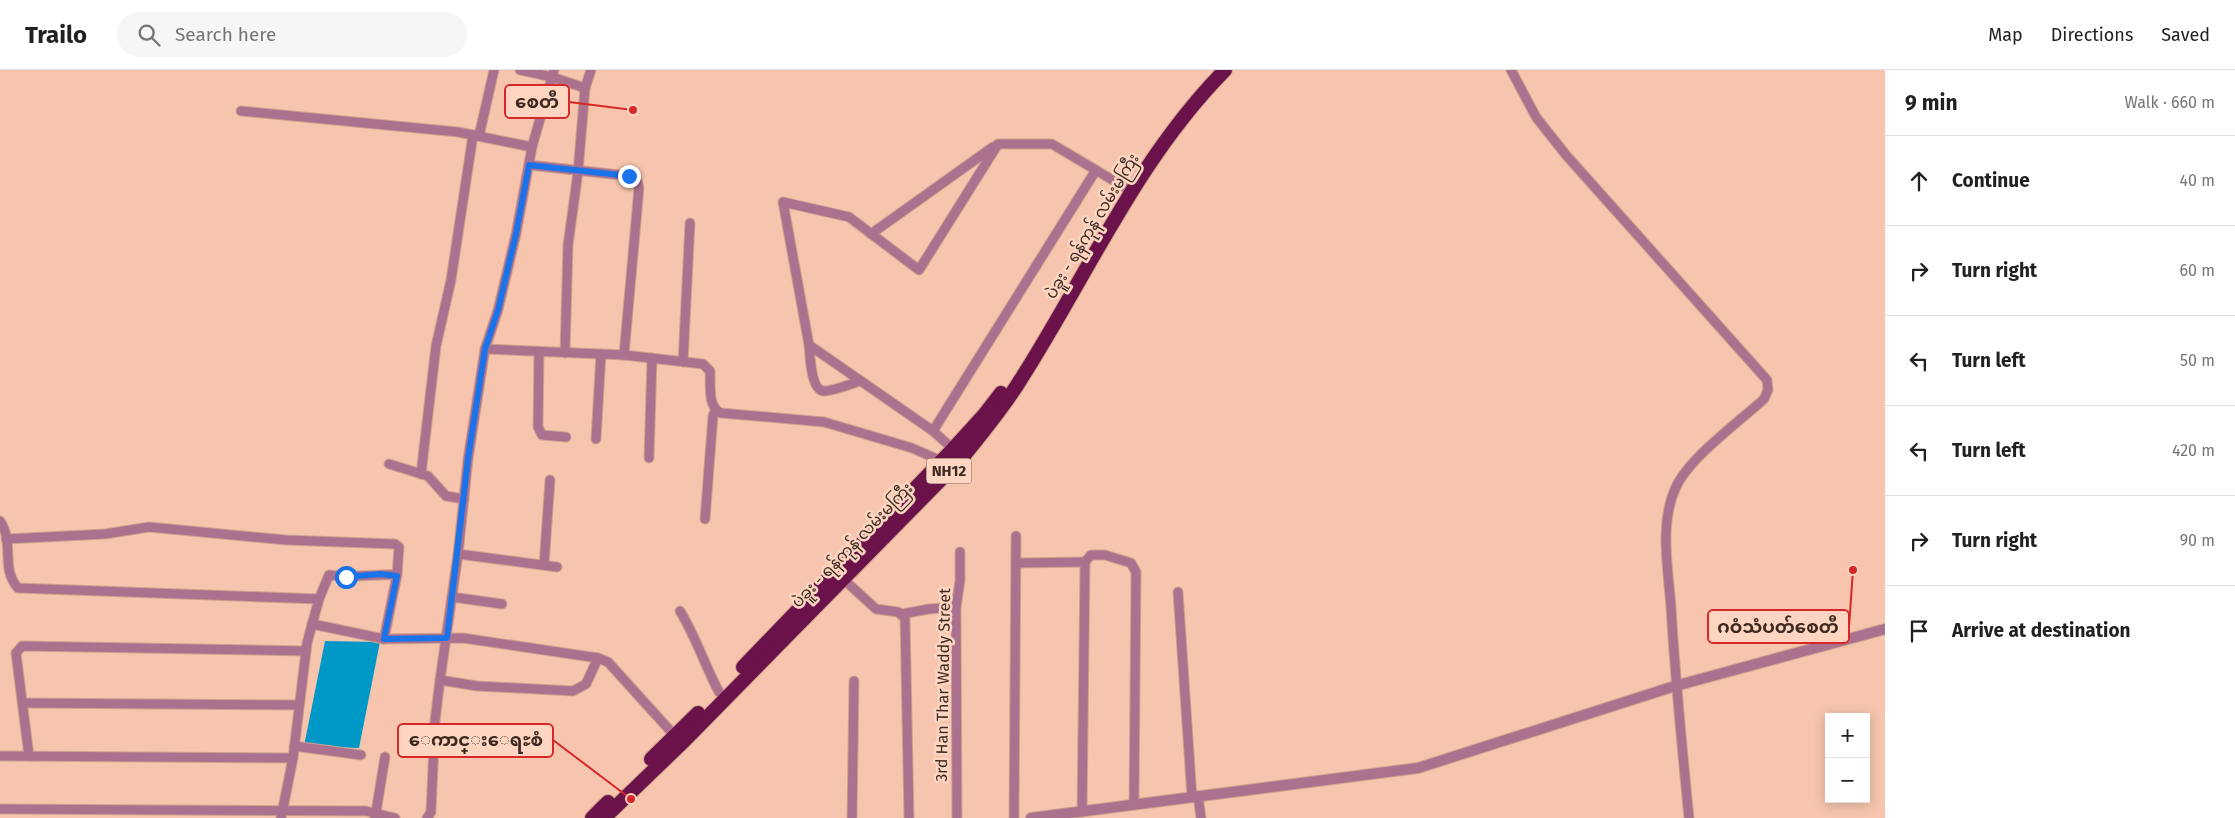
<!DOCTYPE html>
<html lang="en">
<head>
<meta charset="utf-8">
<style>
	:root { --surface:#fff; --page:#f6f6f6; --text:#202124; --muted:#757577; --line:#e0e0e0 }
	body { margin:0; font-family:"Fira Sans","Noto Sans Myanmar",sans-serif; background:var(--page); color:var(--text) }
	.controls { position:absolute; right:15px; bottom:15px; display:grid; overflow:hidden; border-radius:0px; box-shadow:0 2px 12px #0003 }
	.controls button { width:45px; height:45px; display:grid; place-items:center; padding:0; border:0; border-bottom:1px solid var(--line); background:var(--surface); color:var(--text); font:25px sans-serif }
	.stop { position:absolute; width:15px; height:15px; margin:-11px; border:4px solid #1a73e8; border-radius:50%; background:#fff }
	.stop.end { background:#1a73e8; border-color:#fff; box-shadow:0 1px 5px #0008 }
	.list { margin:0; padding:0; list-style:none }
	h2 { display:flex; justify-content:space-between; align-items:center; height:65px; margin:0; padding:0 20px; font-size:21px }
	h2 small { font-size:16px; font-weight:400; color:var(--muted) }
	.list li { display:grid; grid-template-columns:32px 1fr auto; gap:15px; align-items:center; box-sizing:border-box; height:90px; padding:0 20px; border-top:1px solid var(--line) }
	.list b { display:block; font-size:19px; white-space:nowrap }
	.list em { font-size:16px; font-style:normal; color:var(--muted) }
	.icon { flex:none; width:28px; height:28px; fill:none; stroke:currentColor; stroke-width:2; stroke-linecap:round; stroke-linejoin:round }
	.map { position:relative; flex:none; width:1885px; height:748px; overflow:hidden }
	header { display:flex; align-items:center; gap:30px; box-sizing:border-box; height:70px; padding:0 25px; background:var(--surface); border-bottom:1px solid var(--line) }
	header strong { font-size:24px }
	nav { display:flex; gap:28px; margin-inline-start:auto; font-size:18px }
	.search { width:350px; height:45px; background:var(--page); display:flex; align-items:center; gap:12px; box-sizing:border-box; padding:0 18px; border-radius:28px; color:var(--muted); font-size:19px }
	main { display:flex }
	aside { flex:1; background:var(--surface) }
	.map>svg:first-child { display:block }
	.water { fill:#0099c7 }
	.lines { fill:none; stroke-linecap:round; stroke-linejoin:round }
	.minor-casing { stroke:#cea38e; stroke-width:11 }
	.tertiary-casing { stroke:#cea38e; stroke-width:12 }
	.trunk-casing { stroke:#cea38e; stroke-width:16 }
	.minor { stroke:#ac718f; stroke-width:9 }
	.tertiary { stroke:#ac718f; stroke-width:10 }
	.trunk { stroke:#6c124b; stroke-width:14 }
	.route { stroke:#1a73e8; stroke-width:6 }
	.labels { text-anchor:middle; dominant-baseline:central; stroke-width:5; stroke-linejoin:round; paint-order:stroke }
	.shield { fill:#fdd5c1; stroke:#765d50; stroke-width:1 }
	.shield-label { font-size:15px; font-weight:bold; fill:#3c2a20 }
	.street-label { font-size:16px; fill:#3c2a20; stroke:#fdd5c1 }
	.leader { fill:none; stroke:#d62828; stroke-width:2 }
	.callout-dot { fill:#d62828; stroke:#fdd5c1; stroke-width:2 }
	.callout { fill:#fdd5c1; stroke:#d62828; stroke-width:2 }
	.callout-label { font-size:18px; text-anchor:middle; font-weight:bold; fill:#3c2a20 }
</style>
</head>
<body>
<header>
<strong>Trailo</strong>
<div class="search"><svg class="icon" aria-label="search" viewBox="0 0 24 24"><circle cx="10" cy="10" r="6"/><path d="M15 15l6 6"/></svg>Search here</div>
<nav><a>Map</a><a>Directions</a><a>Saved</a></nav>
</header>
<main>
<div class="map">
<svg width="1885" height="748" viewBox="0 0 1885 748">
	<rect width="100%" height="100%" fill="#f7c5ad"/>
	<path class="water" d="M325 571 380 572 359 678 304 676Z"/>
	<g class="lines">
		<g class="minor-casing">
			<g id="minor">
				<path d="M520 0 552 7 585 18"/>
				<path d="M1511 0 1536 47 1566 85 1767 310 1768 320 1764 329C1739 352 1690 387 1676 417 1659 453 1668 498 1671 537 1675 607 1682 677 1689 748"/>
				<path d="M241 41 458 62 532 77"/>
				<path d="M479 66 494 0"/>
				<path d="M529 95 629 106 637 111 639 118 624 285"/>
				<path d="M871 164 993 77"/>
				<path d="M809 275C810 286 811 319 823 321 831 322 853 313 861 311"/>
				<path d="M485 279 624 285 703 294 710 301C711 314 707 337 721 343L824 352 912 378 946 393"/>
				<path d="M539 282 538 357 542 365 566 367"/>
				<path d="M565 283 568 175 578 102 585 18 591 0"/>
				<path d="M683 292 690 153"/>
				<path d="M933 361 1096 100"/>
				<path d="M596 369 601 284"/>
				<path d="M953 379 933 361 809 275 783 132 849 147 919 200 998 74H1052L1131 121"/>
				<path d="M649 388 652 288"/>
				<path d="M389 394 428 406 446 426 464 429"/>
				<path d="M421 404 436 276 451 210 473 65"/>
				<path d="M705 449 713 346 715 341"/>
				<path d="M0 451C15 473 0 498 18 518L319 529 307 573 293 688 281 748"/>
				<path d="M6 469 105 464 149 457 286 470 395 474 399 477 397 505"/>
				<path d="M458 484 557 497"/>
				<path d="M1016 493 1085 492"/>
				<path d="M544 495 550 410"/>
				<path d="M841 507 876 539 898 542 905 548 909 748"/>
				<path d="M1178 522 1192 727"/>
				<path d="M452 527 502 534"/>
				<path d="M319 529 329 505C351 508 374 504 397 505L384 569"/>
				<path d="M680 541C696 567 705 596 719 622"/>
				<path d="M902 544 929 539 956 537"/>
				<path d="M312 554 384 569 463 568 598 588 608 592 675 666"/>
				<path d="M440 610 477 616 573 621 586 614 598 588"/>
				<path d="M23 633 298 635"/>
				<path d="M294 676 361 685"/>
				<path d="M0 686 293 688"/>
				<path d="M29 686 16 583 22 576 306 581"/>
				<path d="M1198 726 1201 748"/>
				<path d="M0 739 366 741 395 748"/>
				<path d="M1082 742 1085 492 1091 485H1105L1131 493 1136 502 1134 734"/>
				<path d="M375 748 385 687"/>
				<path d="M427 748 431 742 435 651 440 610 458 484 468 389 485 279 498 240 516 164 532 77 554 0"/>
				<path d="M852 748 854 611"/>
				<path d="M957 748 956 537 960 511V482"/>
				<path d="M1014 748 1016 466"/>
			</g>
		</g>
		<g class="tertiary-casing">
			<path id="tertiary" d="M1031 748 1418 698 1675 616 1885 559"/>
		</g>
		<g class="trunk-casing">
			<g id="trunk">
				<path d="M743 597 953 379 984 345 1001 323"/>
				<path d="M651 689 698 643"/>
				<path d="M592 748 608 732"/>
				<path d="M604 748 683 672 962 388C983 362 1004 337 1021 309 1088 204 1137 89 1225 0"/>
			</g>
		</g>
		<use href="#minor" class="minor"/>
		<use href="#tertiary" class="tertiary"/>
		<use href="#trunk" class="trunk"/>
	</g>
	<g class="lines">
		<path class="route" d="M346 507 380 504 397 506 384 569 447 568 468 389 485 279 498 240 516 164 529 95 629 106"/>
	</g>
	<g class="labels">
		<rect class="shield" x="926.5" y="388.5" width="45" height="25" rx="4"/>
		<g class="shield-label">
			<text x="949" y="401">NH12</text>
		</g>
		<g class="street-label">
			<text transform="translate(1092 156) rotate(-59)">ပဲခူး - ရန်ကုန် လမ်းမကြီး</text>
			<text transform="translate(852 475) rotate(-46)">ပဲခူး - ရန်ကုန် လမ်းမကြီး</text>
			<text transform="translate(943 615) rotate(-89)">3rd Han Thar Waddy Street</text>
		</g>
	</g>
	<path class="leader" d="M633 40L569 32M1853 500L1849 557M631 729L553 670"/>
	<g class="callout-dot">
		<circle cx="633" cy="40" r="5"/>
		<circle cx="1853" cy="500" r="5"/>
		<circle cx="631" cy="729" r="5"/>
	</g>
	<g class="callout">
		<rect x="505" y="15" width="64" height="33" rx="5"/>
		<rect x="1708" y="540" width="141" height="33" rx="5"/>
		<rect x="398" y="654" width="155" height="33" rx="5"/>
	</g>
	<g class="callout-label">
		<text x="537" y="38">စေတီ</text>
		<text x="1778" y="563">ဂဝံသံပတ်စေတီ</text>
		<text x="476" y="676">ေကာင္းေရႊစံ</text>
	</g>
</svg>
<div class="controls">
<button>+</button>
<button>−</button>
</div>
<div class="stop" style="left:346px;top:507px"></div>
<div class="stop end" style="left:629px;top:106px"></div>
</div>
<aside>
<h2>9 min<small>Walk · 660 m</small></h2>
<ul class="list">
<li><svg class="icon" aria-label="ahead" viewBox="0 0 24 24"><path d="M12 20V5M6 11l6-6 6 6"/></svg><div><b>Continue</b></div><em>40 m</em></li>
<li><svg class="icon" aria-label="right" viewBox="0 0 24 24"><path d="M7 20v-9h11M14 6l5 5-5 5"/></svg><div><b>Turn right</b></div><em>60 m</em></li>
<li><svg class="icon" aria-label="left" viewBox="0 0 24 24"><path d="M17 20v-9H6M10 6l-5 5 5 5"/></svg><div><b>Turn left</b></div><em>50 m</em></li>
<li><svg class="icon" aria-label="left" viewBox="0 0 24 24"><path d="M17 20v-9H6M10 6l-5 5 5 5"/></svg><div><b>Turn left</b></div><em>420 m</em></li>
<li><svg class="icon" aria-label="right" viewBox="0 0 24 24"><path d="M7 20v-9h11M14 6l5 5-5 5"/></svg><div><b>Turn right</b></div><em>90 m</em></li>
<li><svg class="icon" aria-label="arrive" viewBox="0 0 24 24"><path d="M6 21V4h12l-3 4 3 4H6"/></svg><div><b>Arrive at destination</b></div></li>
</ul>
</aside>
</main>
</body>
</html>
